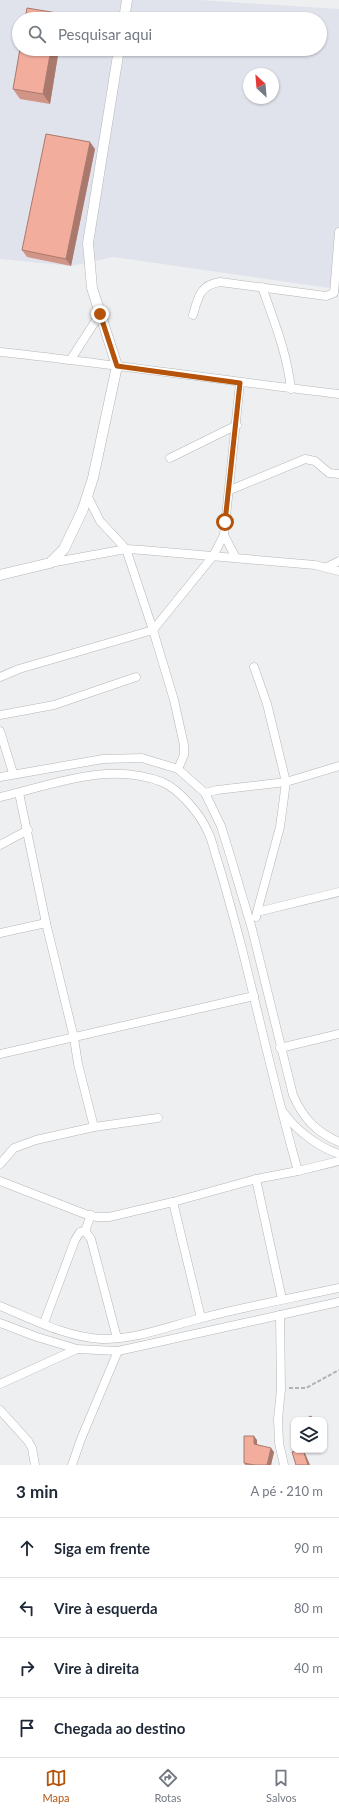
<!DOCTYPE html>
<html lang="pt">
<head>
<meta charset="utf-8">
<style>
	:root { --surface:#fff; --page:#f6f6f7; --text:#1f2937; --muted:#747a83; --line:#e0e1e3; --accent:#b45309 }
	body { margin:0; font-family:Lato,sans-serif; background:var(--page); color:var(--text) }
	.controls { position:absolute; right:12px; bottom:12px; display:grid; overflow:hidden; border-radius:8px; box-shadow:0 1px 3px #0004 }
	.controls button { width:36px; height:36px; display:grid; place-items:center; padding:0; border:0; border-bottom:1px solid var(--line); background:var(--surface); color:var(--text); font:20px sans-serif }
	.compass { position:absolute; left:243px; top:68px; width:36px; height:36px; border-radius:50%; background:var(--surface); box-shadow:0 1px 3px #0004; rotate:334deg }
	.stop { position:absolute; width:12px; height:12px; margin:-9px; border:3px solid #b45309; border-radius:50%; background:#fff }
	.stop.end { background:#b45309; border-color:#fff; box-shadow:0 1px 4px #0008 }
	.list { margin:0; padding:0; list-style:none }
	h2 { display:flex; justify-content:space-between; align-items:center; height:52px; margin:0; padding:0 16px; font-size:17px }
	h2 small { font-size:13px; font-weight:400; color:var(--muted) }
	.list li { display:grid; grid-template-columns:26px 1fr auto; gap:12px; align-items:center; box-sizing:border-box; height:60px; padding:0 16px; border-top:1px solid var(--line) }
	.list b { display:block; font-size:15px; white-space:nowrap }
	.list em { font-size:13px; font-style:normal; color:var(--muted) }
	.icon { flex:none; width:22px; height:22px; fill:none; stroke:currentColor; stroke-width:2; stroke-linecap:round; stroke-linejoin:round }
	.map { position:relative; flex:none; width:339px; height:1465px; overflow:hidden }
	.search { position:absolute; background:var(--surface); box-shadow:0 1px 3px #0004; left:12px; right:12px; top:12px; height:44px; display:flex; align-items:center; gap:10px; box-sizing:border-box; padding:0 14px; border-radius:22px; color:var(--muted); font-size:15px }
	.sheet { height:292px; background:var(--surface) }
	nav { display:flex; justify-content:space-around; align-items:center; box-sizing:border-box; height:56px; border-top:1px solid var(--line); background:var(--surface); font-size:11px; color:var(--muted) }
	nav a { display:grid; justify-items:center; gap:2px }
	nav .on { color:var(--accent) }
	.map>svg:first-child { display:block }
	.built { fill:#e0e3ec; fill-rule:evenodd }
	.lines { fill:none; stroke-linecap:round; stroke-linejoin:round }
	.minor-casing { stroke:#b5b6b8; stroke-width:9 }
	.tertiary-casing { stroke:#b5b6b8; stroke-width:11 }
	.path { stroke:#b1b2b4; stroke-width:2; stroke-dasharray:4 2; stroke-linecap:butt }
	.minor { stroke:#fff; stroke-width:8 }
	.tertiary { stroke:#fff; stroke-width:10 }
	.wall { fill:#d19587 }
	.shaded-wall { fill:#aa796e }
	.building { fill:#f3ad9d; stroke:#aa796e }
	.route { stroke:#b45309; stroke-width:5 }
</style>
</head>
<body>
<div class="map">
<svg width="339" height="1465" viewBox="0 0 339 1465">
	<rect width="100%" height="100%" fill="#eeeff1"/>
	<path class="built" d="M0 0H200L339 9V261L336 289 114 257 71 266 0 259ZM19 19H320V49H19ZM249 74H273V98H249Z"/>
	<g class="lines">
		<g class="minor-casing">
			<g id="minor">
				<path d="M262 287C274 321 287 353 291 389"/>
				<path d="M193 315C198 297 200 285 220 282L326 296 334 293 339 232"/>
				<path d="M0 352C113 364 226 381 339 394"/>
				<path d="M71 359 100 314"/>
				<path d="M170 458 237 425"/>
				<path d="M230 490 305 459 315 461 329 473 339 474"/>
				<path d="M87 495 100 521 126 549 153 630 174 700 184 745V755L178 769"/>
				<path d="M224 535 236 558"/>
				<path d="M50 563 126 549 142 550 315 565 339 571"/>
				<path d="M327 567 339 561"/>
				<path d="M254 667 267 704 286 782 280 827 257 912"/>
				<path d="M0 677 19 669 153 630 213 556 224 535 240 383"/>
				<path d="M0 715 54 705 136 677"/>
				<path d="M0 731 13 773"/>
				<path d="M0 777 103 759 142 758 178 769 205 793 221 826 230 855 252 929 293 1095C303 1118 316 1132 339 1142"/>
				<path d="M205 793 217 790 286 782 339 766"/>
				<path d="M0 797C53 785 108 761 162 782 179 789 200 814 207 830 211 837 213 845 215 853 224 880 231 909 239 937 259 1015 276 1094 298 1171"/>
				<path d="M0 845 28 830"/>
				<path d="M256 917 257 912 339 892"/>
				<path d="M0 933 46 923"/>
				<path d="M280 1048 339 1034"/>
				<path d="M0 1054 254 996"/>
				<path d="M284 1113C296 1130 318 1147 339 1154"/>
				<path d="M94 1127 158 1118"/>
				<path d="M0 1164 14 1148 36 1140 94 1127 78 1064 74 1038 46 923 19 793"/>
				<path d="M256 1179 282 1299"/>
				<path d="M0 1181 85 1214 96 1217H109L173 1202 256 1179 298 1171 339 1161"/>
				<path d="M173 1202 201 1318"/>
				<path d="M85 1231 91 1239 117 1338"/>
				<path d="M85 1231 91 1215"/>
				<path d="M0 1306C32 1319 66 1337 101 1339 135 1340 169 1326 202 1318 248 1306 293 1298 339 1288"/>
				<path d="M280 1315 281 1389 278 1419 279 1443 284 1465"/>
				<path d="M0 1323 37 1337 77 1349 118 1351 339 1302"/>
				<path d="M44 1323 75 1240 80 1232 85 1231"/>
				<path d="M0 1384 77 1349"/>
				<path d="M0 1410 28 1441 32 1448 35 1465"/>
				<path d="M72 1465 81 1439 118 1351"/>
			</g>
		</g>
		<g class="tertiary-casing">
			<g id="tertiary">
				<path d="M124 19 127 0"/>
				<path d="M0 575 50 563 64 549 83 509 93 478 117 366 92 288 88 243 119 49"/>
			</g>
		</g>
		<path class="path" d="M289 1388H306L339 1370"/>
		<use href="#minor" class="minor"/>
		<use href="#tertiary" class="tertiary"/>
	</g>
	<g class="wall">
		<path d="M20 49H59L50 104 20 99 13 89Z"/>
		<path d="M95 149 71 266 27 257 22 250Z"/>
		<path d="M257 1440V1444L274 1452 271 1465H245L244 1463Z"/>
	</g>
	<g class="shaded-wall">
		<path d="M57 13 61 19H56Z"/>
		<path d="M51 49H59L50 104 43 94Z"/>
		<path d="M90 142 95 149 71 266 66 259Z"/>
		<path d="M254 1436 257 1440V1448L254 1444Z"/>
		<path d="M271 1448 274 1452 271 1465H267Z"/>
		<path d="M303 1450 305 1453 310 1465H308Z"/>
	</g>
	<g class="building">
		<path d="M27 8 57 13 56 19H25Z"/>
		<path d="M20 49H51L43 94 13 89Z"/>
		<path d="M46 134 90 142 66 259 22 250Z"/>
		<path d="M311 1416 313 1420H303Z"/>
		<path d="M244 1436H254V1444L271 1448 267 1465H254L244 1463Z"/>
		<path d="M299 1450H303L308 1465H296L292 1452Z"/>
	</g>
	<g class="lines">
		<path class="route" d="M100 314 117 366 240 383 225 522"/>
	</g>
</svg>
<div class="controls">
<button><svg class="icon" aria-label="layers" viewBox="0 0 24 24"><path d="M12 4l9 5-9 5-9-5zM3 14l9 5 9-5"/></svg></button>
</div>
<svg class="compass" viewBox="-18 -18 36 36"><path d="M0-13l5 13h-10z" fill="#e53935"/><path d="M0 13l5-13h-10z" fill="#747a83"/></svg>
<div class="stop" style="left:225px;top:522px"></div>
<div class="stop end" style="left:100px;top:314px"></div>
<div class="search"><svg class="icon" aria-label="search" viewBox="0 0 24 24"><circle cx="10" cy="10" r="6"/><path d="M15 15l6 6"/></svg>Pesquisar aqui</div>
</div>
<section class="sheet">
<h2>3 min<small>A pé · 210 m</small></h2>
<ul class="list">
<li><svg class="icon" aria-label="ahead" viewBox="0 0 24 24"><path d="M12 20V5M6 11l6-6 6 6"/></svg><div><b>Siga em frente</b></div><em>90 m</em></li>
<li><svg class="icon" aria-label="left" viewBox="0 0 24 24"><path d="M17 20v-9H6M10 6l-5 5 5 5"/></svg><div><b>Vire à esquerda</b></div><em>80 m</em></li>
<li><svg class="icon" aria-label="right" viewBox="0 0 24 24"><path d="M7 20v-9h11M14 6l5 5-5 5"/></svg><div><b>Vire à direita</b></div><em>40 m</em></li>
<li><svg class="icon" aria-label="arrive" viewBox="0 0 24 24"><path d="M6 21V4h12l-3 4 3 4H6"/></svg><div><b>Chegada ao destino</b></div></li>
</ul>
</section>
<nav>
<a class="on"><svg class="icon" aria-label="map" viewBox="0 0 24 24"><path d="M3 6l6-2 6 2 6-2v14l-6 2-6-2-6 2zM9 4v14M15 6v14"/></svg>Mapa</a>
<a><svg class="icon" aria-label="directions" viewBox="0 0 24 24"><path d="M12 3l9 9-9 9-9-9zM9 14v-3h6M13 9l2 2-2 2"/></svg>Rotas</a>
<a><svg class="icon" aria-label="saved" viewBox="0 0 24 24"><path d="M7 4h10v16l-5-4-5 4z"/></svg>Salvos</a>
</nav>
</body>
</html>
